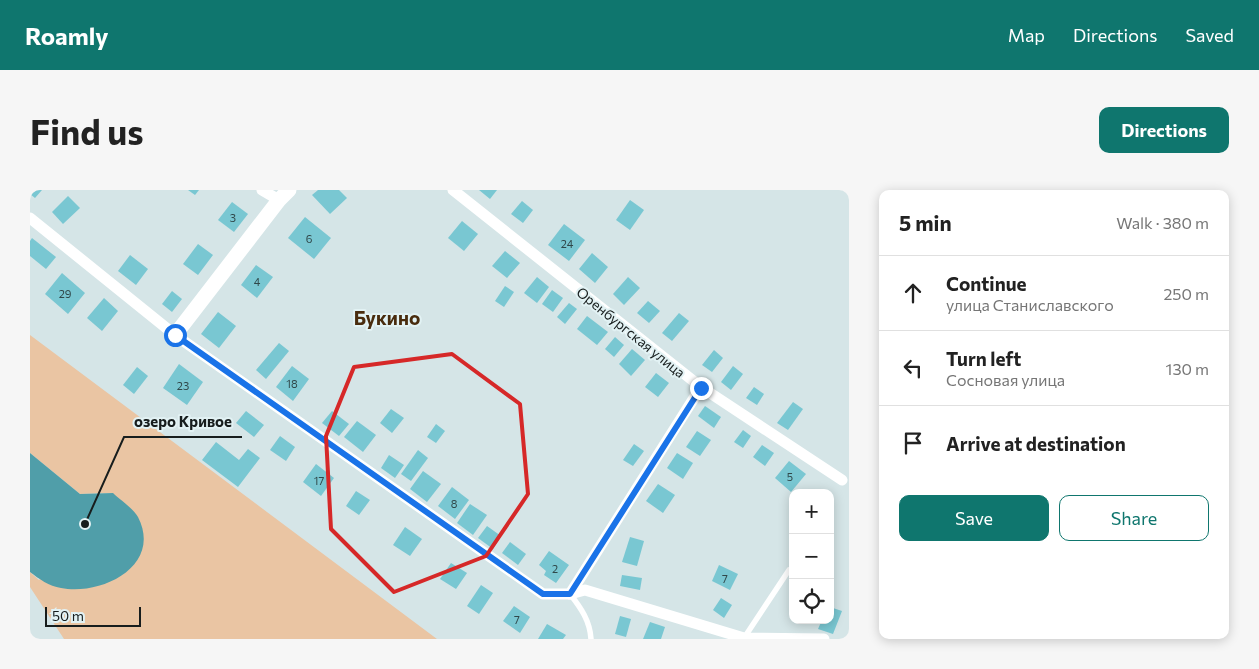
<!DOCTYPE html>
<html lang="en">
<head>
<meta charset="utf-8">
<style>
	:root { --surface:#fff; --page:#f6f6f6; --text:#222; --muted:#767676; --line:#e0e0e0; --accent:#0f766e }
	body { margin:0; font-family:Commissioner,sans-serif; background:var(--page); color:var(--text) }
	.controls { position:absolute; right:15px; bottom:15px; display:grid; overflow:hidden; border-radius:10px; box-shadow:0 2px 12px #0003 }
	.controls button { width:45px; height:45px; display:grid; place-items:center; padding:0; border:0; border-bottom:1px solid var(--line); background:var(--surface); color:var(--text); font:25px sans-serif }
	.scale { position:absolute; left:15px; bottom:12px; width:96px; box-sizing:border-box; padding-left:5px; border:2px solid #171d1d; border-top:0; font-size:14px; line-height:18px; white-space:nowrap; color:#171d1d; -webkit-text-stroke:4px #e2f2f4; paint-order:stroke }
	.stop { position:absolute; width:15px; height:15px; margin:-11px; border:4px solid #1a73e8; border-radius:50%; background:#fff }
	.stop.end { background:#1a73e8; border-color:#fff; box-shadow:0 1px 5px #0008 }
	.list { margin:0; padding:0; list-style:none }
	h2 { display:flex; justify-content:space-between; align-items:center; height:65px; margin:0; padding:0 20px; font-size:21px }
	h2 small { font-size:16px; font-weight:400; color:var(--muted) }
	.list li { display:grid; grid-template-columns:32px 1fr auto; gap:15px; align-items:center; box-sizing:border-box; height:75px; padding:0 20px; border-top:1px solid var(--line) }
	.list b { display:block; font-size:19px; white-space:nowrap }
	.list p { margin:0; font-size:16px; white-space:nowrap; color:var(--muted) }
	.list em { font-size:16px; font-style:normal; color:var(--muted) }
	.actions { display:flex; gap:10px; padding:15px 20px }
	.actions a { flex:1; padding:11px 0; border:1px solid var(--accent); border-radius:10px; text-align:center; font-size:18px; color:var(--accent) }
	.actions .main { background:var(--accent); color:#fff }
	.icon { flex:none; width:28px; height:28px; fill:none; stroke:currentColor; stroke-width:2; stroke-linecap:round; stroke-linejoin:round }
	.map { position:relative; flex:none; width:819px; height:449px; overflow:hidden; border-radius:10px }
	header { display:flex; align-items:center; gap:30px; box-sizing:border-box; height:70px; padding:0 25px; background:var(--accent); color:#fff }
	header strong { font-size:24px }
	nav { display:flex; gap:28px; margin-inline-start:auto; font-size:18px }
	.intro { display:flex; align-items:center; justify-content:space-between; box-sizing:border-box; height:120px; padding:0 30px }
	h1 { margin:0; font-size:35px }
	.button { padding:12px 22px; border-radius:10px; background:var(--accent); color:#fff; font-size:18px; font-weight:700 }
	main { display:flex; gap:30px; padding:0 30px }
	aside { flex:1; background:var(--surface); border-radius:10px; box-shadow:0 2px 12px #0003 }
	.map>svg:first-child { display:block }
	.green { fill:#eac5a3 }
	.water { fill:#509ea9 }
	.building { fill:#79c7d2 }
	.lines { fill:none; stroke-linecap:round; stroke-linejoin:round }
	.service { stroke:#fff; stroke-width:5.5 }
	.minor { stroke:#fff; stroke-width:11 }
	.tertiary { stroke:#fff; stroke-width:15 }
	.route { stroke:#1a73e8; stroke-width:6 }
	.marked { fill:none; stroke:#d62828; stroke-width:4; stroke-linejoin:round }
	.labels { text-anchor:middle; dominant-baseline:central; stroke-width:4; stroke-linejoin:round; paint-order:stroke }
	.number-label { font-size:11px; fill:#30484a }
	.street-label { font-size:14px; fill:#171d1d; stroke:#e2f2f4 }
	.district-label { font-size:19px; font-weight:bold; fill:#492c0e; stroke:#e2f2f4 }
	.leader { fill:none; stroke:#171d1d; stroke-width:2 }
	.callout-dot { fill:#171d1d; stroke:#e2f2f4; stroke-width:2 }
	.callout-label { font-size:15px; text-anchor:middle; font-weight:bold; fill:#171d1d; stroke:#e2f2f4; stroke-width:4; stroke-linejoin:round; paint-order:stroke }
</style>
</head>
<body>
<header>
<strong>Roamly</strong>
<nav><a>Map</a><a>Directions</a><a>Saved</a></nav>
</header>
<div class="intro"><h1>Find us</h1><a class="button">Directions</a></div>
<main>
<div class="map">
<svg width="819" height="449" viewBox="0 0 819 449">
	<rect width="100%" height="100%" fill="#d5e5e7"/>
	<path class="green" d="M0 145 407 449H34L0 397V382L9 390 83 303 50 304 0 263Z"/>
	<path class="water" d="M0 263 50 304 83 303C90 310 103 318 108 327 133 376 71 406 31 398 19 396 9 389 0 382Z"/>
	<g class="building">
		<path d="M0 0H12L5 8 0 4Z"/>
		<path d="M158 0H169L165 5Z"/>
		<path d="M288 0H309L317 8 300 24 282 5Z"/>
		<path d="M449 0H467L460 9Z"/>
		<path d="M38 6 50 18 33 34 22 22Z"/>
		<path d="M600 10 614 20 600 40 586 30Z"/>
		<path d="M492 11 503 20 493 33 481 24Z"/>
		<path d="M202 12 218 24 204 42 188 30Z"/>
		<path d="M275 27 301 48 284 69 258 48Z"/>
		<path d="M432 31 448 44 434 61 418 48Z"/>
		<path d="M534 34 555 50 539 71 518 55Z"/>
		<path d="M2 48 26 67 16 79 0 66V51Z"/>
		<path d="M168 54 183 65 168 85 153 74Z"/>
		<path d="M475 61 490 73 477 88 462 76Z"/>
		<path d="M562 63 578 77 565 93 549 79Z"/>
		<path d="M100 65 118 79 106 95 88 81Z"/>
		<path d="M226 75 243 87 227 108 211 95Z"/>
		<path d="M32 83 55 103 38 124 15 104Z"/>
		<path d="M507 87 519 97 507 113 494 103Z"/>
		<path d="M598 87 610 98 594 115 583 104Z"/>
		<path d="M475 96 484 102 474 117 465 111Z"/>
		<path d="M522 100 533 108 523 122 512 114Z"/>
		<path d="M142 101 152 109 142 122 132 114Z"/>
		<path d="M74 108 88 121 72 141 57 128Z"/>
		<path d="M618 111 630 121 619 133 607 123Z"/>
		<path d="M539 113 547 119 535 134 527 127Z"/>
		<path d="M188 122 206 136 189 158 171 144Z"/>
		<path d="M649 123 659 131 642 151 632 143Z"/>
		<path d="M557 126 578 142 567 155 547 139Z"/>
		<path d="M585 147 594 155 584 167 575 159Z"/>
		<path d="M249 153 259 161 236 189 226 180Z"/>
		<path d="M602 159 615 170 601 186 589 174Z"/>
		<path d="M684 160 693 168 682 182 672 175Z"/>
		<path d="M149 174 173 192 157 215 133 198Z"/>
		<path d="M262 176 279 189 263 211 246 197Z"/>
		<path d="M703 176 713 184 701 200 691 192Z"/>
		<path d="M107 177 118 186 104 204 93 195Z"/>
		<path d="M626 183 639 193 628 207 615 197Z"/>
		<path d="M724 197 734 204 727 215 716 208Z"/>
		<path d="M763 212 773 219 758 240 747 233Z"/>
		<path d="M675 216 691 227 684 238 668 226Z"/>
		<path d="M361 219 374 228 362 243 350 233Z"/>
		<path d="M216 221 234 235 224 247 206 233Z"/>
		<path d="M302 221 319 234 309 246 292 233Z"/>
		<path d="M327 231 346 245 333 262 314 247Z"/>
		<path d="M406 234 415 241 406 253 397 247Z"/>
		<path d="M713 240 721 246 713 258 704 252Z"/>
		<path d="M667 241 681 250 670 266 656 257Z"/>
		<path d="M250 246 265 257 256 271 240 260Z"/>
		<path d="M186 252 209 270 218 259 230 268 208 297 172 270Z"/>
		<path d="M604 254 614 261 603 276 593 270Z"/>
		<path d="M732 255 744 263 735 276 723 267Z"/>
		<path d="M388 260 398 268 381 291 371 284Z"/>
		<path d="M647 263 663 273 653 289 637 278Z"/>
		<path d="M359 265 374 275 365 288 351 278Z"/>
		<path d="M759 271 776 284 761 302 745 288Z"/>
		<path d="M286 274 304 288 291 306 273 292Z"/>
		<path d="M393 281 411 294 397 312 380 299Z"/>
		<path d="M628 294 645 305 633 323 616 311Z"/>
		<path d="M422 297 439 310 425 329 408 316Z"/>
		<path d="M326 301 340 310 329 325 316 316Z"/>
		<path d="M440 314 457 325 443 345 427 333Z"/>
		<path d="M457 336 471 346 463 359 448 348Z"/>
		<path d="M375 337 392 349 380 366 363 355Z"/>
		<path d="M600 347 614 351 607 376 592 372Z"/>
		<path d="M480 352 496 364 488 375 472 363Z"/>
		<path d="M519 361 539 375 526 393 514 385 516 381 509 375Z"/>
		<path d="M421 373 437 383 426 399 410 389Z"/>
		<path d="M689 375 708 384 700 400 682 391Z"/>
		<path d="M592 385 612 388 610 400 590 396Z"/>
		<path d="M451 395 463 403 449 424 437 416Z"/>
		<path d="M691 408 702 415 694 428 683 420Z"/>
		<path d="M484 416 500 427 490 443 473 431Z"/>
		<path d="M800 417 812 421 803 444 788 439 792 430H800Z"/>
		<path d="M590 426 601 429 596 447 585 444Z"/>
		<path d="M620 432 635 437 631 449H613Z"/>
		<path d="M517 434 536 445 533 449H508Z"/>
	</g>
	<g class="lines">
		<g class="service">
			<path d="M540 404C551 418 560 431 561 449"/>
			<path d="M714 448 759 380"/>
		</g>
		<g class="minor">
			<path d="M232 0 249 10"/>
			<path d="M423 0 671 197 812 290"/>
			<path d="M0 28 145 145 513 404H540L555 400 714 448 794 449"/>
			<path d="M540 404 671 197"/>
		</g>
		<path class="tertiary" d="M145 145 249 10 259 0"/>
	</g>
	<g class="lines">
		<path class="route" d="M145 145 513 404H540L671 198"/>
	</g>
	<path class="marked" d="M422 164 490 214 498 304 456 366 364 402 301 339 296 246 324 177Z"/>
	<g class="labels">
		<g class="number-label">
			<text x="203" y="27">3</text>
			<text x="279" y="48">6</text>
			<text x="537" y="53">24</text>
			<text x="227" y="91">4</text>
			<text x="35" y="103">29</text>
			<text x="262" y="193">18</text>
			<text x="153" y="195">23</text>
			<text x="760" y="286">5</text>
			<text x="289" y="290">17</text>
			<text x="424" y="313">8</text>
			<text x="525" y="378">2</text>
			<text x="695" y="388">7</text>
			<text x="487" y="429">7</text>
		</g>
		<g class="street-label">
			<text transform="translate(601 142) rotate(39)">Оренбургская улица</text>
		</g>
		<g class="district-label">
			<text x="357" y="127">Букино</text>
		</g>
	</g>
	<path class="leader" d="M55 334L94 247H212"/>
	<circle class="callout-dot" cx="55" cy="334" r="5"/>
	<g class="callout-label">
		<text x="153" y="237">озеро Кривое</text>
	</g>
</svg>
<div class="controls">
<button>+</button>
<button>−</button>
<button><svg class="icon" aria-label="locate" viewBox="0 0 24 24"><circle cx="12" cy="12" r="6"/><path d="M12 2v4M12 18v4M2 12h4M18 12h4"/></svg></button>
</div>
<div class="scale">50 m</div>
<div class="stop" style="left:145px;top:145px"></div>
<div class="stop end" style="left:671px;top:198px"></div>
</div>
<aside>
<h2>5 min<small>Walk · 380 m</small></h2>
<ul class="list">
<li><svg class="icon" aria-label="ahead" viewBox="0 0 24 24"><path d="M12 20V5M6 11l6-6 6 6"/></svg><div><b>Continue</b><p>улица Станиславского</p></div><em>250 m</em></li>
<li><svg class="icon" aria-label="left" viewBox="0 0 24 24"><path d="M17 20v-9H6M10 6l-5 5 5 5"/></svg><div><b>Turn left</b><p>Сосновая улица</p></div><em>130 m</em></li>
<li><svg class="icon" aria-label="arrive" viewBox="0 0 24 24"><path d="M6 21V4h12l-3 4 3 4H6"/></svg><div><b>Arrive at destination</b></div></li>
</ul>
<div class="actions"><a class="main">Save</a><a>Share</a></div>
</aside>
</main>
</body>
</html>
